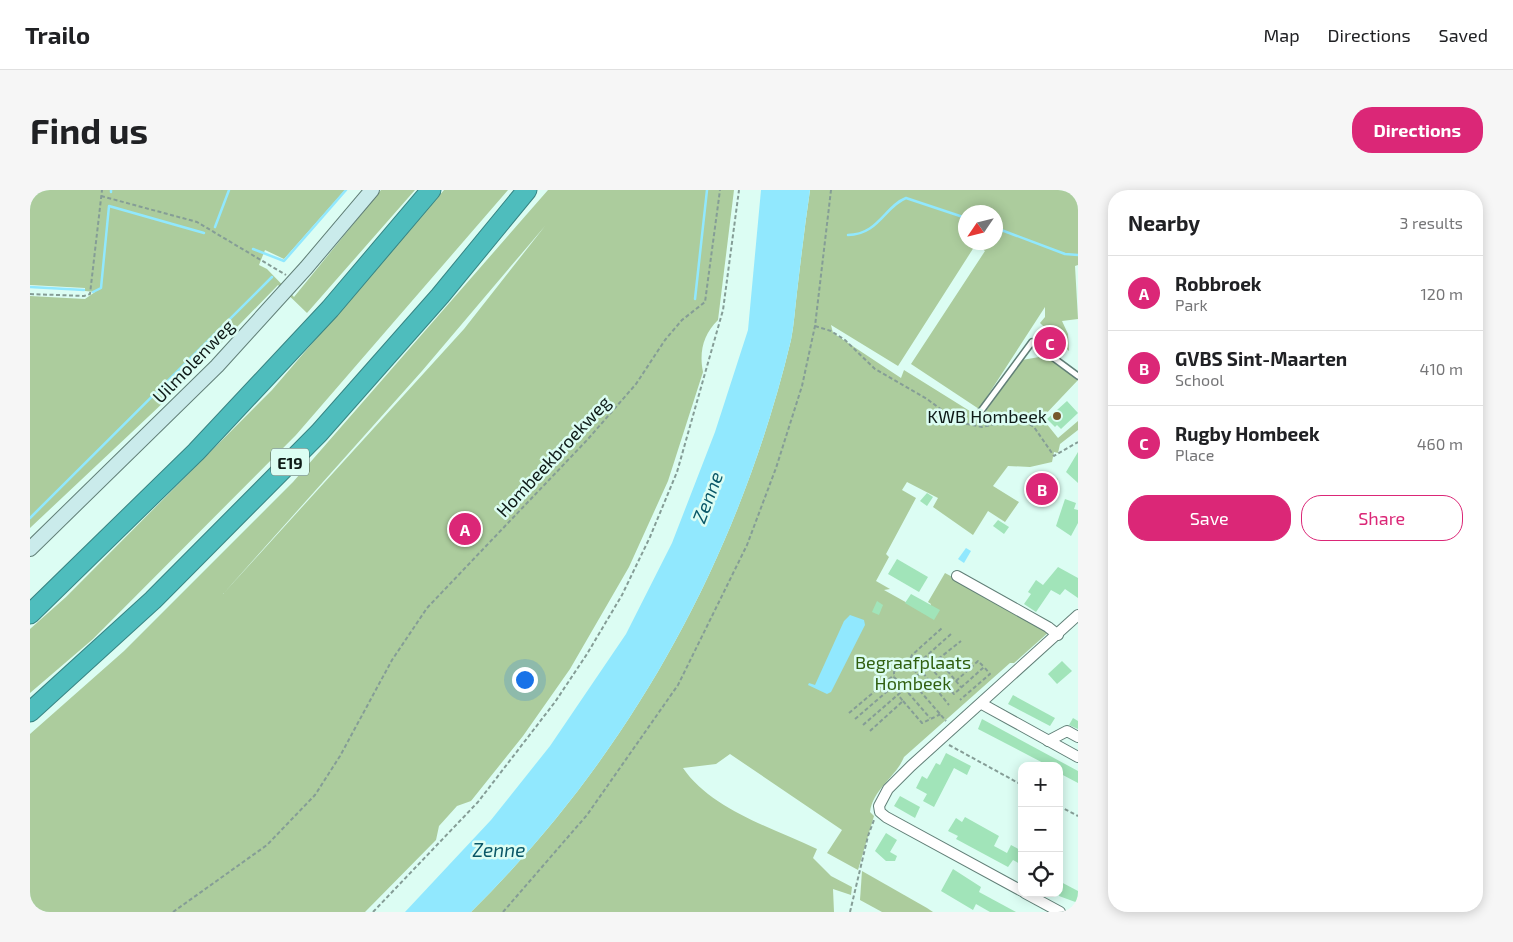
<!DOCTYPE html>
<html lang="en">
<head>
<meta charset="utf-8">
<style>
	:root { --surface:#fff; --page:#f6f6f6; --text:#202124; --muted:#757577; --line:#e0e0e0; --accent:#db2777 }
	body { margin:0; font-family:"Exo 2",sans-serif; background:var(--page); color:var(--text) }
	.controls { position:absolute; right:15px; bottom:15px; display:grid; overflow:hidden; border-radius:10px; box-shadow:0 2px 12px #0003 }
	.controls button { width:45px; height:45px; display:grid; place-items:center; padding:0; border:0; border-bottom:1px solid var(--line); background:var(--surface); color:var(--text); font:25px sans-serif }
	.compass { position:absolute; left:928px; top:15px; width:45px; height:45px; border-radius:50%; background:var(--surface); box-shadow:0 2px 12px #0003; rotate:235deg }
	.you { position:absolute; left:494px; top:489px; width:18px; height:18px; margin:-12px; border:4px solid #fff; border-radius:50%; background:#1a73e8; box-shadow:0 0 0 8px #1a73e833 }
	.badge { display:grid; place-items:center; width:32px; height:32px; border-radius:50%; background:var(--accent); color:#fff; font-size:16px; font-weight:700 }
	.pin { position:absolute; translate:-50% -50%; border:2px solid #fff; box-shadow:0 1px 5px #0006 }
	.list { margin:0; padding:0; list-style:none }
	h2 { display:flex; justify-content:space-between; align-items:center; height:65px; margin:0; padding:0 20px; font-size:21px }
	h2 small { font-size:16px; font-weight:400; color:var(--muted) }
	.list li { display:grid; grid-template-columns:32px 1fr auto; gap:15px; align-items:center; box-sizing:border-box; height:75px; padding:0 20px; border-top:1px solid var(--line) }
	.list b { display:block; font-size:19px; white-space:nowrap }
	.list p { margin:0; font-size:16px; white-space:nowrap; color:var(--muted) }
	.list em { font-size:16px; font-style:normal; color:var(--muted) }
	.actions { display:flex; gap:10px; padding:15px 20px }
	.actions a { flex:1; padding:11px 0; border:1px solid var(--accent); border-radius:20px; text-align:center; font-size:18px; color:var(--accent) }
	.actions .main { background:var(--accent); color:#fff }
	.icon { flex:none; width:28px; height:28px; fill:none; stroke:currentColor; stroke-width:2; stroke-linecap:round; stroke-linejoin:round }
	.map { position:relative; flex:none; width:1048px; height:722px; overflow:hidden; border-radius:20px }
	header { display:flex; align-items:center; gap:30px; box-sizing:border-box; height:70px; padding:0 25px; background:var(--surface); border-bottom:1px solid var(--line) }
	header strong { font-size:24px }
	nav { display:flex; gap:28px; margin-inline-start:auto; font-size:18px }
	.intro { display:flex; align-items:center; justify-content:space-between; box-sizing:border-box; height:120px; padding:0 30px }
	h1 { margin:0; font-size:35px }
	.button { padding:12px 22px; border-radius:20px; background:var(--accent); color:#fff; font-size:18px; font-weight:700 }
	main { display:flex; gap:30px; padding:0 30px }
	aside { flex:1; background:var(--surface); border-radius:20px; box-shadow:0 2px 12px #0003 }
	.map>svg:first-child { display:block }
	.green { fill:#accc9d; fill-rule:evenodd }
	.water { fill:#91e8fe }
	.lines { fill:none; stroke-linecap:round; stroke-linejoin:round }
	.stream { stroke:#91e8fe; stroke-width:2.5 }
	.building { fill:#a1e4b9 }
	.service-casing { stroke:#617f77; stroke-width:8 }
	.minor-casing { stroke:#617f77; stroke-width:12 }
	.secondary-casing { stroke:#617f77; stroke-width:16 }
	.motorway-casing { stroke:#388483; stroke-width:21 }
	.path { stroke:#859d96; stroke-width:2; stroke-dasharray:4 2.5; stroke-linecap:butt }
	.service { stroke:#fff; stroke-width:5 }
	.minor { stroke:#fff; stroke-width:10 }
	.secondary { stroke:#caebeb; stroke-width:14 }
	.motorway { stroke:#4ebdbd; stroke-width:19 }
	.poi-dot { fill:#76582c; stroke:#dcfdf3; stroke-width:2 }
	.labels { text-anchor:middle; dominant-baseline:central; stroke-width:5; stroke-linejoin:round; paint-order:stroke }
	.shield { fill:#dcfdf3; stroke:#4c5f5a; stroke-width:1 }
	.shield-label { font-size:16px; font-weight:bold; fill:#0f1b18 }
	.street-label { font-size:18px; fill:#0f1b18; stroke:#dcfdf3 }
	.poi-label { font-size:18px; fill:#0f1b18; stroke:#dcfdf3; text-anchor:end }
	.park-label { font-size:18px; fill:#305f0f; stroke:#dcfdf3 }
	.water-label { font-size:19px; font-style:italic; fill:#0a5767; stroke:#dcfdf3 }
</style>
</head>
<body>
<header>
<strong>Trailo</strong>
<nav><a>Map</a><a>Directions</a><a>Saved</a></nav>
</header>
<div class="intro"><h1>Find us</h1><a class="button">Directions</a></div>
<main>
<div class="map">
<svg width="1048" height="722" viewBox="0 0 1048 722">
	<rect width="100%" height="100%" fill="#dcfdf3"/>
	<g class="green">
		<path d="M0 0H315L254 69 235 60 229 75 237 79 264 107 351 0H385L277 123 248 95 135 211 0 338V106L55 109 65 102 55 101V98L0 95Z"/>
		<path d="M414 0H478L266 245 63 449 0 503V439L36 407 242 200Z"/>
		<path d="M518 0H704L688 130C673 145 669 162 673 182L638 291 599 377 540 479 493 546 441 611 427 616 409 636 406 650 335 722H0V544L94 461 263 292ZM515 36 434 139 193 404 392 181Z"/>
		<path d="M780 0H1048V75L1045 76 1048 129 1032 131 1038 144 1039 161 1010 133 1015 127V117L949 219 881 174 955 61 946 54 868 176 801 135 803 143 871 188 874 180 951 228 992 170 1015 166 1048 190 1012 228 1028 248 1048 231V240L1030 254 1028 263 1024 262 1022 272 1000 277 978 276 963 296 989 312 975 332 958 321 943 345 903 317 908 308 877 292 872 300 886 308 856 364 859 367 846 391 860 399 854 400 897 424 901 414 898 412 915 383 1021 440 984 473H980L874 567C866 587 843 599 840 622L844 626 828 680 797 663 812 640 700 564 686 574 653 578C681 619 742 638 787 659L783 668 801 686 822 697 821 705 803 699 804 722H441C600 565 709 367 761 150 764 135 765 118 767 102 771 68 775 34 780 0ZM936 22H966V52H936Z"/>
		<path d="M832 681 897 718 903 722H852L830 710Z"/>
	</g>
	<g class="water">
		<path d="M731 0H780C775 34 771 68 767 102 765 118 764 135 761 150 709 367 600 565 441 722H375L461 630 520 556 596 444 642 353 685 242 718 140Z"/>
		<path d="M936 358 941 361 934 373 928 369Z"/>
		<path d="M820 425 834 430 835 435 801 502 797 504 778 495 779 493 785 495 814 431Z"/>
	</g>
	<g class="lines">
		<g class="stream">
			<path d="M81 2V0"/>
			<path d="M185 37 199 0"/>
			<path d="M966 38 1035 64 1048 65"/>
			<path d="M818 45C848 45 855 16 876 8L936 28"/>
			<path d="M223 59 254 71 316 0"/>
			<path d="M0 97 54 100"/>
			<path d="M63 102 71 98 79 16 174 43"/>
			<path d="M665 109 677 0"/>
			<path d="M0 328 242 87"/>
		</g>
	</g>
	<g class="building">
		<path d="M1016 141 1033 155 1026 164 1008 151Z"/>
		<path d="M1037 211 1048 223 1031 239 1027 235 1025 237 1017 229Z"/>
		<path d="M1048 262V293L1036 282Z"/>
		<path d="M1020 284 1028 289 1022 299 1013 294Z"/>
		<path d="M897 303 903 307 897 316 890 311Z"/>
		<path d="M1035 309 1046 313 1044 319 1048 320V333L1041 346 1026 336Z"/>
		<path d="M968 330 979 337 974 344 963 336Z"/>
		<path d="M867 369 898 387 889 402 858 384Z"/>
		<path d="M1028 377 1048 388V408L1035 399 1030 405 1021 400 1006 422 994 414 1001 404 998 402 1006 390 1013 395Z"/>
		<path d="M881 404 910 420 904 430 875 413Z"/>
		<path d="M847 411 853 415 849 425 842 422Z"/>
		<path d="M1032 471 1042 481 1027 494 1018 484Z"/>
		<path d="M983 505 1025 528 1020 536 978 514Z"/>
		<path d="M1043 528 1048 531V539L1039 535Z"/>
		<path d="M952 529 1048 581V593L1029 583V576H1019L948 539Z"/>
		<path d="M916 563 941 576 937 585 924 578 904 617 893 611 897 604 886 598 892 586 897 589 906 573 910 575Z"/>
		<path d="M870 606 890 617 885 628 864 616Z"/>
		<path d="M935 627 969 646 964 656 977 663 981 655 992 661 990 674 983 670 978 677 926 649 928 646 918 641 926 628 932 632Z"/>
		<path d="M856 643 867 650 860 662 867 666 865 671H856L845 661Z"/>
		<path d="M923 679 951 697 949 702 986 722H960L946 714 943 720 911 701Z"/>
		<path d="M1029 691 1048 701V713L1029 706Z"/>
	</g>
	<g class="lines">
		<g class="service-casing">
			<path id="service" d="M951 221 1002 152 1048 186"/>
		</g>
		<g class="minor-casing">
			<g id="minor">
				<path d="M927 386 1018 437 1028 445"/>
				<path d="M952 514 1048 567"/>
				<path d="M1018 551 1037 541 1048 547"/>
				<path d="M992 701 856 627 850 622 849 616 858 599 881 576 1048 425"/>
				<path d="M995 703 1030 722"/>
			</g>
		</g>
		<g class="secondary-casing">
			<path id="secondary" d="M0 359 187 176 276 78 342 0"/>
		</g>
		<g class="motorway-casing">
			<g id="motorway">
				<path d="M0 424 166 262 300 119 401 0"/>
				<path d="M0 522 123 410 289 243 410 106 497 0"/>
			</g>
		</g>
		<g class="path">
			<path d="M71 6 167 32 256 85"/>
			<path d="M0 104 54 106 60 104 72 0"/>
			<path d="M785 136 801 141 815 150 845 179 897 209 928 232 952 237 975 232H996L1004 237 1024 266 1048 252"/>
			<path d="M909 471 931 497"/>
			<path d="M878 474 882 465 912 438"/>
			<path d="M884 477 921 444"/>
			<path d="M900 477 924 504 954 477 960 484 930 510"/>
			<path d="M893 483 919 515"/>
			<path d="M888 485 931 451"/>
			<path d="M926 491 948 471 954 477"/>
			<path d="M884 494 888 484 879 475 868 477 864 482V487L871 494H884L916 531"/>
			<path d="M874 498 900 528"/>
			<path d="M873 511 892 533 911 524"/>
			<path d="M819 523 864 485"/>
			<path d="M825 529 868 492"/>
			<path d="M833 535 871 502 875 494"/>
			<path d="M840 541 873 511 868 505"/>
			<path d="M919 555 992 595"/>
			<path d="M1029 616 1048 626"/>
			<path d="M143 722 237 655 285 605 310 566 362 470 397 418 558 249 606 194 635 150 652 130 675 112 690 0"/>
			<path d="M343 722 448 612 525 512 557 464 592 405 620 347 647 282 693 120 709 0"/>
			<path d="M473 722 557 625 648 495 717 355 746 278 772 196 785 136 801 0"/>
			<path d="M820 722 838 646 844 630"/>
		</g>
		<use href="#service" class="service"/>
		<use href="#minor" class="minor"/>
		<use href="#secondary" class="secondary"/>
		<use href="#motorway" class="motorway"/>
	</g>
	<circle class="poi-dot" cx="1027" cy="226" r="5"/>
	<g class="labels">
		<rect class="shield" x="241" y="258.5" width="38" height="27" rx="4"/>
		<g class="shield-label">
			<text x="260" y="272">E19</text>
		</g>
		<g class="street-label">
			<text transform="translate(163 171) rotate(-46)">Uilmolenweg</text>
			<text transform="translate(523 266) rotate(-47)">Hombeekbroekweg</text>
		</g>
		<g class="poi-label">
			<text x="1017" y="226">KWB Hombeek</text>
		</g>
		<g class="park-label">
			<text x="883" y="472">Begraafplaats<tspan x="883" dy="21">Hombeek</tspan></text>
		</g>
		<g class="water-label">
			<text transform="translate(677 307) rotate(-69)">Zenne</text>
			<text x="469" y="659">Zenne</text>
		</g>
	</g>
</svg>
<div class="controls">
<button>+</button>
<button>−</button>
<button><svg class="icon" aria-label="locate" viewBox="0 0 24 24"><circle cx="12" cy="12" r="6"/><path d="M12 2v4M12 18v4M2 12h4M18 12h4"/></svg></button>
</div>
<svg class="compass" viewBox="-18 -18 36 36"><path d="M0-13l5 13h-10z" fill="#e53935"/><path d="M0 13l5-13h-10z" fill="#757577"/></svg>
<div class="you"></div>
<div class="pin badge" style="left:435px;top:339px">A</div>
<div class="pin badge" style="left:1012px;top:299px">B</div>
<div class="pin badge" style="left:1020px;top:153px">C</div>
</div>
<aside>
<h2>Nearby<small>3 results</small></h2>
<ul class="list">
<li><span class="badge">A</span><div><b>Robbroek</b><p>Park</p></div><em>120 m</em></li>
<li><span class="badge">B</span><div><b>GVBS Sint-Maarten</b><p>School</p></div><em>410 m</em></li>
<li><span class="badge">C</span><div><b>Rugby Hombeek</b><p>Place</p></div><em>460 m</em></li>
</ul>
<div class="actions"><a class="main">Save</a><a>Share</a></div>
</aside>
</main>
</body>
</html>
